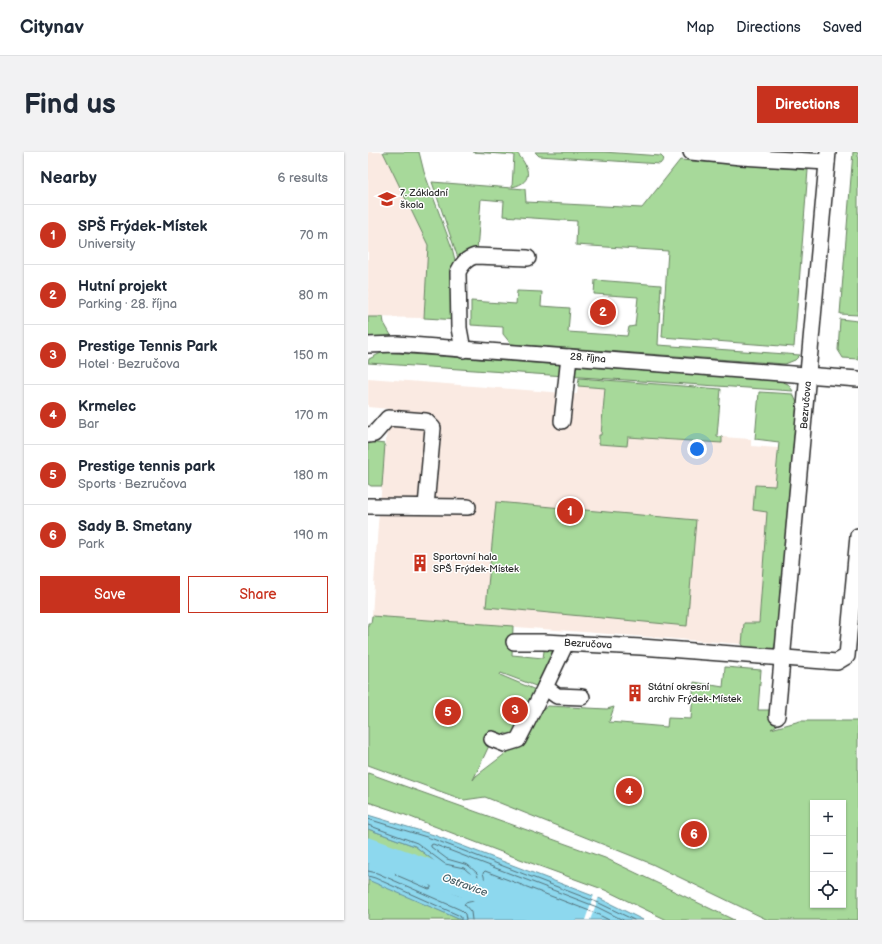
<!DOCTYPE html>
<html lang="en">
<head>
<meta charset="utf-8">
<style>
	:root { --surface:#fff; --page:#f2f2f3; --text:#1f2937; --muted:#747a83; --line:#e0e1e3; --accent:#c8321e }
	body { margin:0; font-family:"Balsamiq Sans",sans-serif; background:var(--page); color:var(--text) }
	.controls { position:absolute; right:12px; bottom:12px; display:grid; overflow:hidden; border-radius:0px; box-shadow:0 1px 3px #0004 }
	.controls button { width:36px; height:36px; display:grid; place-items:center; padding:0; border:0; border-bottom:1px solid var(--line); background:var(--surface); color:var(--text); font:20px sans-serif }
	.you { position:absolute; left:329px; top:297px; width:14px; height:14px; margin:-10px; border:3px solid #fff; border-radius:50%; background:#1a73e8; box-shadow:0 0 0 6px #1a73e833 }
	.badge { display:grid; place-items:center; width:26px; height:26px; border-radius:50%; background:var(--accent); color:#fff; font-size:13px; font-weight:700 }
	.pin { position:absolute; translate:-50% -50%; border:2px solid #fff; box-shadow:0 1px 4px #0006 }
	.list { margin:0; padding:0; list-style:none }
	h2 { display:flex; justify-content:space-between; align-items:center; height:52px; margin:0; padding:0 16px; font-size:17px }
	h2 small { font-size:13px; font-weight:400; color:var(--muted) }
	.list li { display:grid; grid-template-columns:26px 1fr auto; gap:12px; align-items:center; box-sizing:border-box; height:60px; padding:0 16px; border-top:1px solid var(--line) }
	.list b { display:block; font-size:15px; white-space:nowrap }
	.list p { margin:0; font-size:13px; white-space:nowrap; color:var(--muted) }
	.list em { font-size:13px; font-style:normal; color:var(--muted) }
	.actions { display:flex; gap:8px; padding:12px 16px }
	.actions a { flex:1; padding:9px 0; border:1px solid var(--accent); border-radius:0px; text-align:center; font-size:14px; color:var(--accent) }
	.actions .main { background:var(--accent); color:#fff }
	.icon { flex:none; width:22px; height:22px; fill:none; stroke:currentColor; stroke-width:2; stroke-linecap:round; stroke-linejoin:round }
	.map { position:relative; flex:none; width:490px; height:768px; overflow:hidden; border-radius:0px }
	header { display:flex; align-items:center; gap:24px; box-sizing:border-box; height:56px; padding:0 20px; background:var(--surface); border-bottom:1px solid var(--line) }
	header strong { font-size:19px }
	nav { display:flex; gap:22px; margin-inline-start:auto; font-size:14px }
	.intro { display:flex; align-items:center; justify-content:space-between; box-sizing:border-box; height:96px; padding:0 24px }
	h1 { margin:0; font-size:28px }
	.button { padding:10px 18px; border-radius:0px; background:var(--accent); color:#fff; font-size:14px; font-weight:700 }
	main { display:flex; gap:24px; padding:0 24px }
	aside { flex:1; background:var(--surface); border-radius:0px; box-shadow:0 1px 3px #0004 }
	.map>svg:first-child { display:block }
	.built { fill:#faeae2 }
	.green { fill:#a7d99a; stroke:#698262; fill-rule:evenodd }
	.water { fill:#8dd8ee; stroke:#6693a0 }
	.pier { fill:#fff }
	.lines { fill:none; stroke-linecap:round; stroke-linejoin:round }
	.shore { stroke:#527079; stroke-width:1 }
	.river { stroke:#8dd8ee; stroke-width:25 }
	.minor-casing { stroke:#2b2b2b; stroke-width:18 }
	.minor { stroke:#fff; stroke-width:15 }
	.labels { text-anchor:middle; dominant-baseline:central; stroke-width:3; stroke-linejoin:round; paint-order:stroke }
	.poi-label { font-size:10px; fill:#2b2b2b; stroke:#fff; text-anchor:start }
	.street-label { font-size:10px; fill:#2b2b2b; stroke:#fff }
	.water-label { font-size:11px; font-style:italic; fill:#485f66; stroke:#fff }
</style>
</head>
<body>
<header>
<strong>Citynav</strong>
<nav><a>Map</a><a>Directions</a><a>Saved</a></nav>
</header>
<div class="intro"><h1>Find us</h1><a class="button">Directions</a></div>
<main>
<aside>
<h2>Nearby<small>6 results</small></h2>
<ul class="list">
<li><span class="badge">1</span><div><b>SPŠ Frýdek-Místek</b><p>University</p></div><em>70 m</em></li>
<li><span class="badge">2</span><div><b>Hutní projekt</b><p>Parking · 28. října</p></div><em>80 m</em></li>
<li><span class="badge">3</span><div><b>Prestige Tennis Park</b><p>Hotel · Bezručova</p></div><em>150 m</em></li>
<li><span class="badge">4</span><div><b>Krmelec</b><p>Bar</p></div><em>170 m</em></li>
<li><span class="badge">5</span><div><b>Prestige tennis park</b><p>Sports · Bezručova</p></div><em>180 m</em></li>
<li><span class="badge">6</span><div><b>Sady B. Smetany</b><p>Park</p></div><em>190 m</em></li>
</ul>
<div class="actions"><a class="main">Save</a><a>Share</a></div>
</aside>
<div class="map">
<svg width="490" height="768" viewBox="0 0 490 768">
	<rect width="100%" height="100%" fill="#fff"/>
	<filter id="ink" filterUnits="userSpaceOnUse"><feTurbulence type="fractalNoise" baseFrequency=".025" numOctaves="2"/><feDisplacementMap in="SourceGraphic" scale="8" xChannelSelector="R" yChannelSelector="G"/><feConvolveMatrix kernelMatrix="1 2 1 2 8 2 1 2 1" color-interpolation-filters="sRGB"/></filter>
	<g filter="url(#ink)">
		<g class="built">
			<path d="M0 0H15L60 93 56 166 0 165Z"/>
			<path d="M0 226 209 242 210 234 237 236 233 283H232L259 294 260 285 353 291 354 285 383 287V294L410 296 407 334 387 333 385 358 400 359 391 472 376 471 374 492 4 464 10 372 21 257 0 255Z"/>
		</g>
		<g class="green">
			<path d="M15 0H51L56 20 84 96 90 120 91 168 56 166 60 93Z"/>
			<path d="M105 0H148C160 13 168 30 144 35L146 3Z"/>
			<path d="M167 0H235L293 4 296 7 292 12 171 4Z"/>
			<path d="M485 0H490V163L472 162Z"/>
			<path d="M312 8 440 18 426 195 294 185 300 99 208 93 209 69 135 64 136 49 113 47 109 99 91 109 64 30 157 37 158 50 274 56Z"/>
			<path d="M227 128 293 133 290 193 432 203 427 208 417 212 143 192 135 182V175L103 173V149L148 152 149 139 174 140 173 154 202 156 200 180 259 184 261 175 267 174 270 145 226 142Z"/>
			<path d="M0 165H15L16 171 24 185 0 186Z"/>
			<path d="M472 167 490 169V207L475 206 470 198Z"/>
			<path d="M15 200 413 229 420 232 425 239 0 211 1 207Z"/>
			<path d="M211 226 353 237 349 284 354 285V291L260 285 259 294 231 292V283H233L237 236 210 234Z"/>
			<path d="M391 240 425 242 429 251 408 489 406 496 402 498H378L374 492 376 471H391L399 360 385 358 387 333 407 334 411 290 387 287Z"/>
			<path d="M0 290 17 292 14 334H3L0 332Z"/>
			<path d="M128 350 328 368 319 474 118 455Z"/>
			<path d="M4 464 145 474 144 503 175 506 176 499 178 497 186 498 188 500 173 536 133 521 132 523 170 539 149 587 137 581 135 587 126 583 105 628 108 624 146 595 172 560 180 554 239 557 246 555 241 570 299 575 300 566 323 567 326 530 355 535 357 515 393 518 390 558H402V568L414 569V570L403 577 432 569H490V768H400L284 712 117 645 96 648 0 613V471H3ZM445 651H475V753H445Z"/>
			<path d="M0 621 237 706 366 768H299L237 738 141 703 27 659 0 650Z"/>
			<path d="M0 677 47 694 75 716 94 719 101 726 103 732 98 735 85 731 47 706 0 702Z"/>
			<path d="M0 728 5 729 93 768H0Z"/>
		</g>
		<path class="water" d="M0 663 66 683 233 747 275 768H93L0 728V702L47 706 85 731 98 735 103 732 101 726 94 719 75 716 47 694 0 677Z"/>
		<path class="pier" d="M226 743 231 745 222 768H217Z"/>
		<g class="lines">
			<g class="shore">
				<path d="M0 667 65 687 231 751 266 768"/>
				<path d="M0 673 49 691 77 712 96 716 104 723 107 733C94 752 60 715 46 710 38 707 10 707 0 706"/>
				<path d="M0 711C12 712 33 711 43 714 60 719 87 753 105 742 110 739 111 737 112 732L109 721 100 713 79 707 63 695V693L65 692 229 755 255 768"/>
				<path d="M0 719 9 721 93 758 97 762 98 768"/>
				<path d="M29 719 42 720 63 734V736L61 737 28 723 27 720Z"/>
				<path d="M0 724 7 726 90 763 93 765V768"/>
				<path d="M104 768 103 760 96 752C99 750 102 750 105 749 118 742 119 733 115 721L117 719 227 761 241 768"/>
			</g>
			<path class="river" d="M0 698 195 768"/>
			<g class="minor-casing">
				<g id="minor">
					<path d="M323 0 373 5 459 10"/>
					<path d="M0 193 29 192 490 227"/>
					<path d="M95 198 91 176 90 120C94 112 98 107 107 104L160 106"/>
					<path d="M194 269 201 205"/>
					<path d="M0 283 6 282 20 266 58 269 65 276 58 354"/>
					<path d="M0 354 100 355"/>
					<path d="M146 490H176L273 495 469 510 479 504 490 384"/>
					<path d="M177 535 189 544 214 545"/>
					<path d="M409 564 460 0"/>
					<path d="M124 587 137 592 150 588 177 535 198 491"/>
				</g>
			</g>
			<use href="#minor" class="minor"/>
		</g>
	</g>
	<defs>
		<g id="school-bare" transform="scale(1.38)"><path d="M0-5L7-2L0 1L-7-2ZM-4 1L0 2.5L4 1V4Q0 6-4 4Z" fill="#c8321e" stroke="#fff" stroke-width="2.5" paint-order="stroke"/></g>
		<g id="building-bare" transform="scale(1.38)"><path d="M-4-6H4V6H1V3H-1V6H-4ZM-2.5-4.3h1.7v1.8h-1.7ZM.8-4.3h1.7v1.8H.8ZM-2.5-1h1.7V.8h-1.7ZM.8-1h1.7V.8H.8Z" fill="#c8321e" stroke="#fff" stroke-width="2.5" paint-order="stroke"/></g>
	</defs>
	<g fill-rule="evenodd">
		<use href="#school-bare" x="19" y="47"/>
		<use href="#building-bare" x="52" y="411"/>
		<use href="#building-bare" x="267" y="541"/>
	</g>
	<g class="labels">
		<g class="poi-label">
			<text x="32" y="41">7. Základní<tspan x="32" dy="12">škola</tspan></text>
			<text x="65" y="405">Sportovní hala<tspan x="65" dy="12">SPŠ Frýdek-Místek</tspan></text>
			<text x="280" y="535">Státní okresní<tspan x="280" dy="12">archiv Frýdek-Místek</tspan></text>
		</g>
		<g class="street-label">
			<text transform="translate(220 206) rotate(5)">28. října</text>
			<text transform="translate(438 253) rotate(-85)">Bezručova</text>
			<text transform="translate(220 492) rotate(3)">Bezručova</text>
		</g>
		<g class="water-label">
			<text transform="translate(97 733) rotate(20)">Ostravice</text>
		</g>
	</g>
</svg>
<div class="controls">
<button>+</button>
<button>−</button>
<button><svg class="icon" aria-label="locate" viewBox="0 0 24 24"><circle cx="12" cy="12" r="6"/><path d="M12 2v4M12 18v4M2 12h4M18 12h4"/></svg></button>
</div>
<div class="you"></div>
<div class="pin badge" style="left:202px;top:359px">1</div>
<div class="pin badge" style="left:235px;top:160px">2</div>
<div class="pin badge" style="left:147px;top:558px">3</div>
<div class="pin badge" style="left:261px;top:639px">4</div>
<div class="pin badge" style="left:80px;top:560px">5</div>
<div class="pin badge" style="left:326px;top:682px">6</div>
</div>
</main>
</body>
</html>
